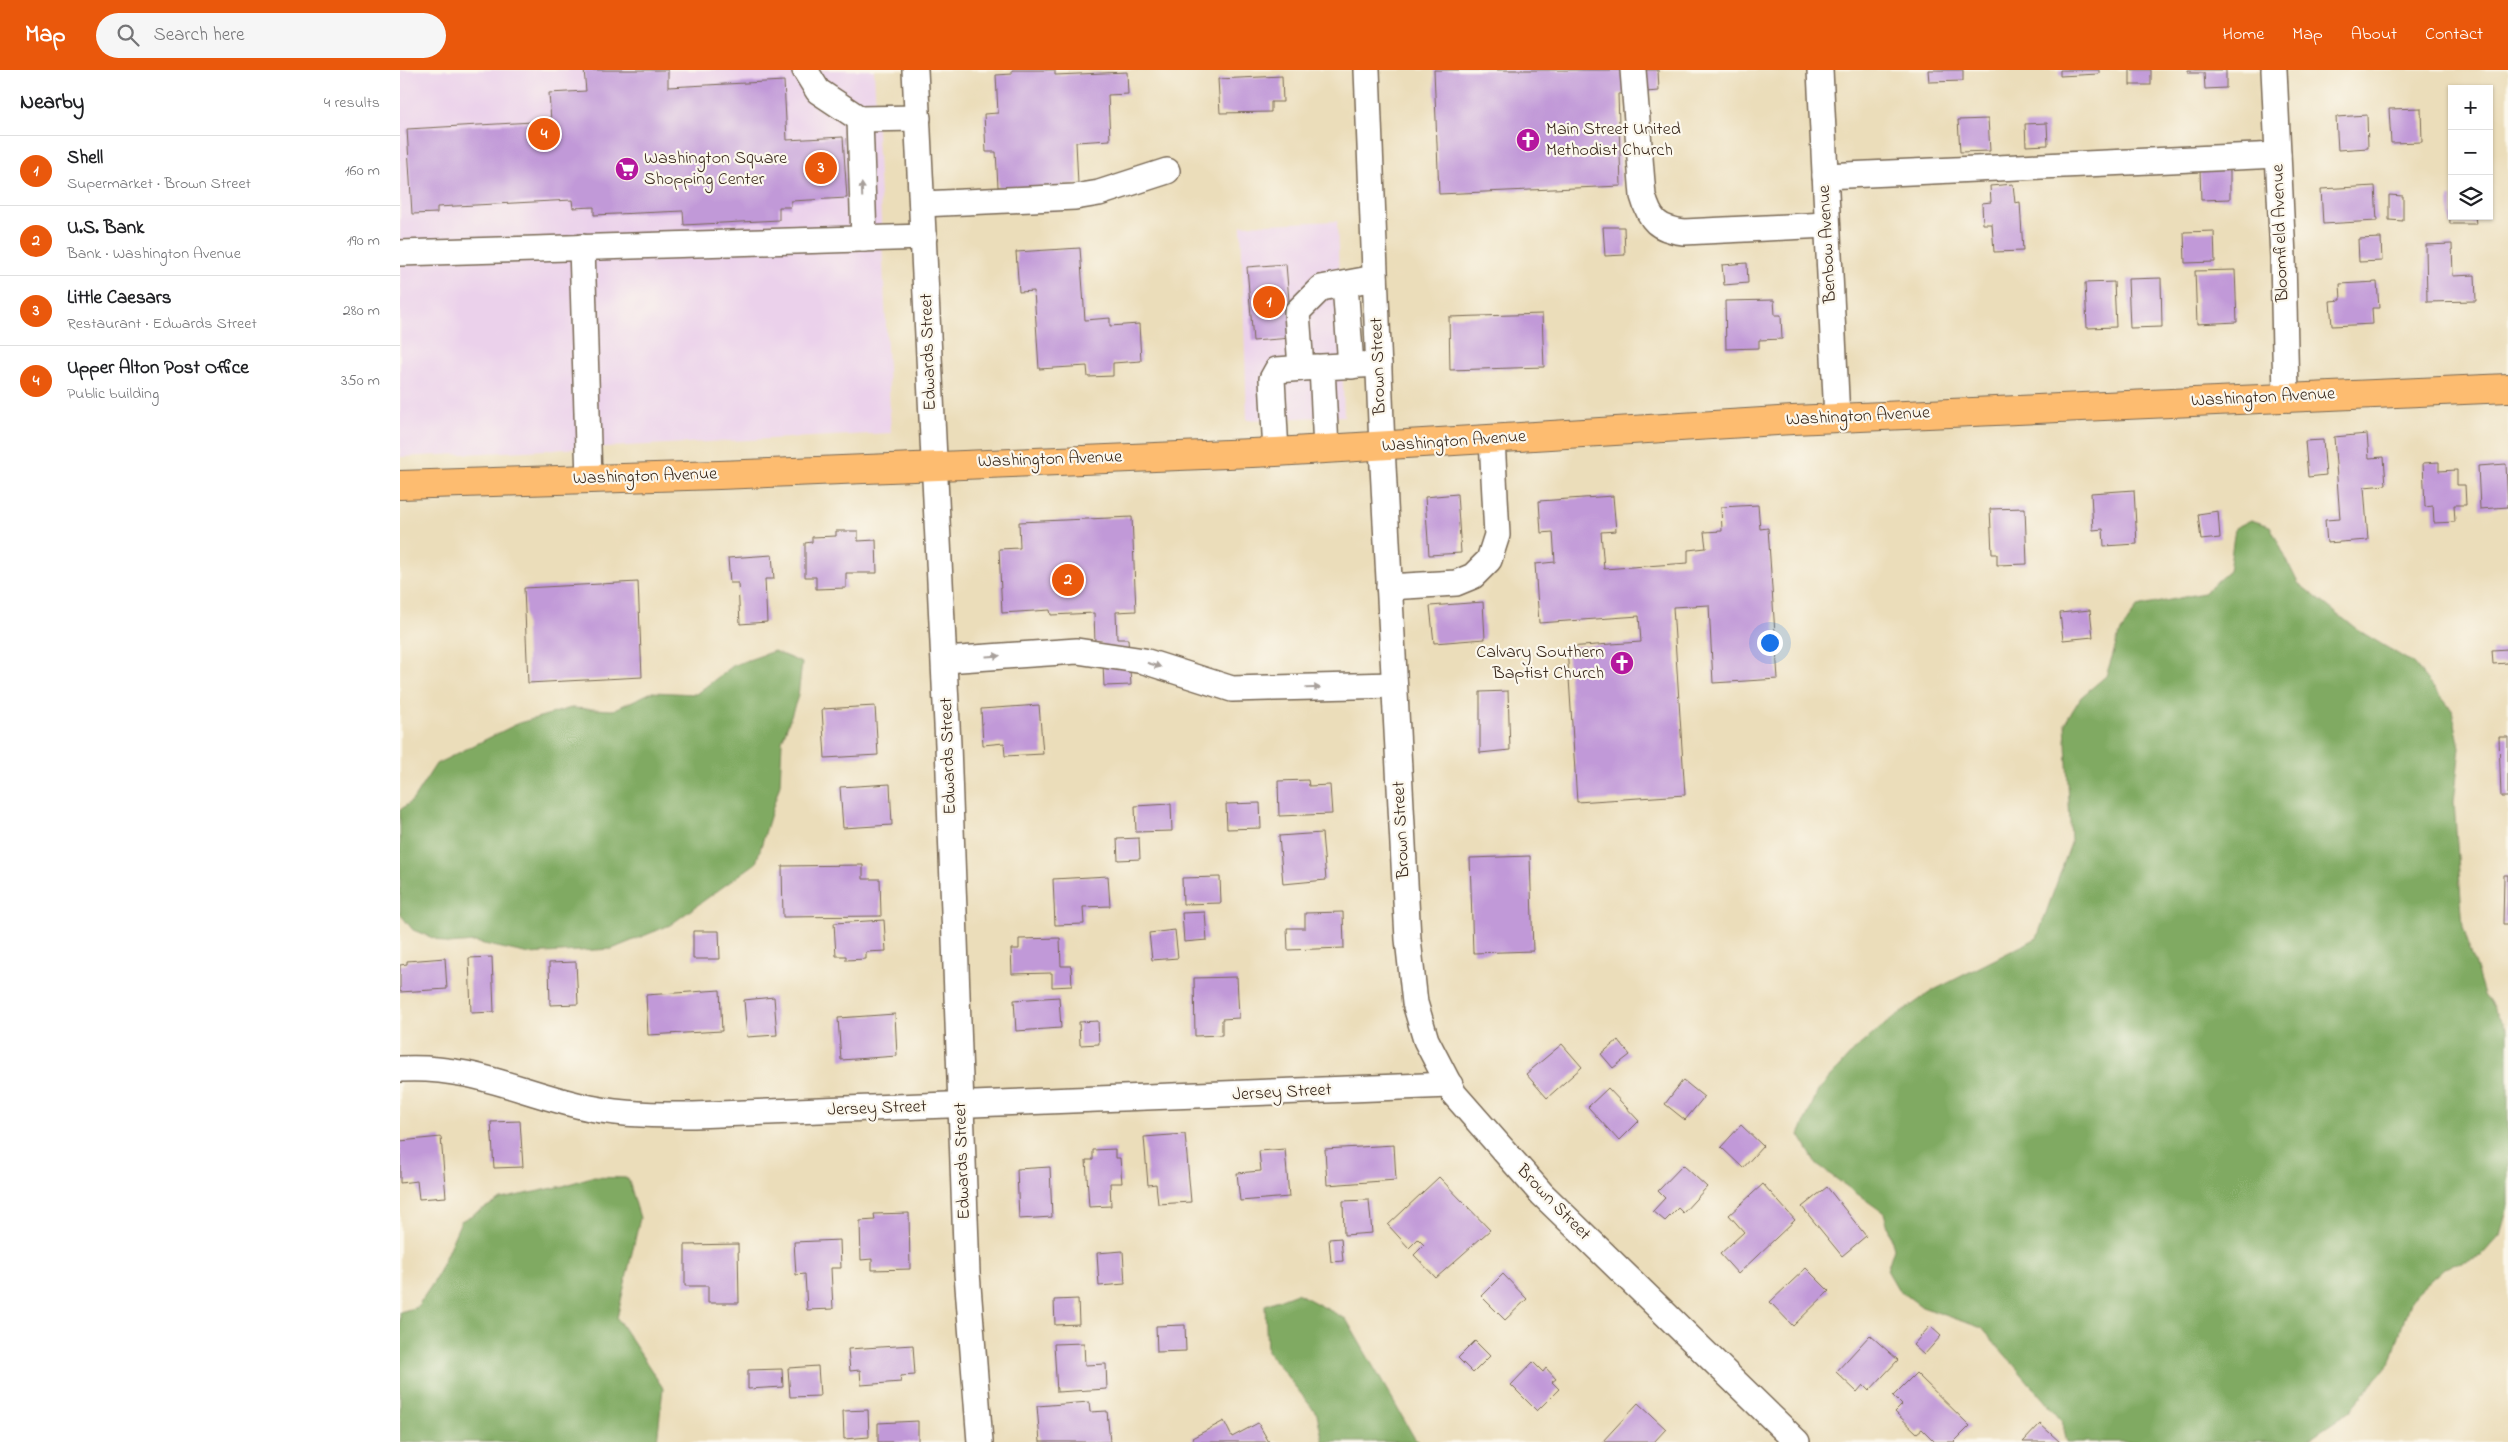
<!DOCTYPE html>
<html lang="en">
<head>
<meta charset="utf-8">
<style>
	:root { --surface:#fff; --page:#f6f6f6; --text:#202124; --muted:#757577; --line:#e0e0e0; --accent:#ea580c }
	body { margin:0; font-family:"Indie Flower",sans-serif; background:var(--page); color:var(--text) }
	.controls { position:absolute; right:15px; top:15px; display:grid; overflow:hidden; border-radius:0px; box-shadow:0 1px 4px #0004 }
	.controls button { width:45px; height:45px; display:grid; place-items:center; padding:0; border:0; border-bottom:1px solid var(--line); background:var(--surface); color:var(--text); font:25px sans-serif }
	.you { position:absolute; left:1369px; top:572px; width:18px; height:18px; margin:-12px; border:4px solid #fff; border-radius:50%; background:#1a73e8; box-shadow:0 0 0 8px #1a73e833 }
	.badge { display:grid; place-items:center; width:32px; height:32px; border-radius:50%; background:var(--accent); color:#fff; font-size:16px; font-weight:700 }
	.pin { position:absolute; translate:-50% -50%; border:2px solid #fff; box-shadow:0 1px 5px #0006 }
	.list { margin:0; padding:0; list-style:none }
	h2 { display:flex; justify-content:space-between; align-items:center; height:65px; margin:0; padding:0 20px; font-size:21px }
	h2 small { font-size:16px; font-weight:400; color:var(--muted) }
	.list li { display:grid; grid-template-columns:32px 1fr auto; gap:15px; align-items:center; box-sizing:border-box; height:70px; padding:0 20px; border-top:1px solid var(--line) }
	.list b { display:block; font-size:19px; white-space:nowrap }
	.list p { margin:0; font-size:16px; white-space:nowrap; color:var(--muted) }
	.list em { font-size:16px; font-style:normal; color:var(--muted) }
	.icon { flex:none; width:28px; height:28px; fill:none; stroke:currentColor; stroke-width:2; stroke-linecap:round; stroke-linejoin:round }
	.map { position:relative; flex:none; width:2108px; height:1372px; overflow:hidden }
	header { display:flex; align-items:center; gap:30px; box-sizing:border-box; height:70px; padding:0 25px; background:var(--accent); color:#fff }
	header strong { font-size:24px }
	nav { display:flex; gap:28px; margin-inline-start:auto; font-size:18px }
	.search { width:350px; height:45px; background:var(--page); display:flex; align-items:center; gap:12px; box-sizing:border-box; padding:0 18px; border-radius:28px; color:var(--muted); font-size:19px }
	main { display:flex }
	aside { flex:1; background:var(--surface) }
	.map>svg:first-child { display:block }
	.built { fill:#ebd1eb }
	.forest { fill:#80aa62; stroke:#5e6a40 }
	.building { fill:#c199d8 }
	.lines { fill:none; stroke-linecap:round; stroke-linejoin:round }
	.minor-casing { stroke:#796955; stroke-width:28 }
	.major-casing { stroke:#796955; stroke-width:30 }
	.minor { stroke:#fff; stroke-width:25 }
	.major { stroke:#fdbc6f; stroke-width:28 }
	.oneway { fill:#a79f9a }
	.labels { text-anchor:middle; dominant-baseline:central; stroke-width:4.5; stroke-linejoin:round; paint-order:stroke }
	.poi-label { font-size:18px; fill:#3b2a1e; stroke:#fbf7ec; text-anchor:start }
	.street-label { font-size:18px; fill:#3b2a1e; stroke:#fbf7ec }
</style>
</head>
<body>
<header>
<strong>Map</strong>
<div class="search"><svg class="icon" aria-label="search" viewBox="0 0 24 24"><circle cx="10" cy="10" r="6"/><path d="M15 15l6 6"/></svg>Search here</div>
<nav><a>Home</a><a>Map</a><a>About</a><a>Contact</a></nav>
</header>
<main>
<aside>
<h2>Nearby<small>4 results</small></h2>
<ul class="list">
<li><span class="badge">1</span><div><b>Shell</b><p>Supermarket · Brown Street</p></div><em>160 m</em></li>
<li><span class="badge">2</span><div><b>U.S. Bank</b><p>Bank · Washington Avenue</p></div><em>190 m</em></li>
<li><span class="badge">3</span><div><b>Little Caesars</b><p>Restaurant · Edwards Street</p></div><em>280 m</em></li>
<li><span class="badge">4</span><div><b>Upper Alton Post Office</b><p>Public building</p></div><em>350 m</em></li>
</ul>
</aside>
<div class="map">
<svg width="2108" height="1372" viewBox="0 0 2108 1372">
	<rect width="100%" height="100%" fill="#fbf7ec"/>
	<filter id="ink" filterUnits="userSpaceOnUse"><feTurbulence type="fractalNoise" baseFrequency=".02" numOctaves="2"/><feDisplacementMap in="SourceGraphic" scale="10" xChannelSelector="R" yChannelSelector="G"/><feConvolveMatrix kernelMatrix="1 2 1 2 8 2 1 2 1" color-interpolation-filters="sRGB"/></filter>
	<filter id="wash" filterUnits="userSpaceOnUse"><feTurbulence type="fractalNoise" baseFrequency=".0096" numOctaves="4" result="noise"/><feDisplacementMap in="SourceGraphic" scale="20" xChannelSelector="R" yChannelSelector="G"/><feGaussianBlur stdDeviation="1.12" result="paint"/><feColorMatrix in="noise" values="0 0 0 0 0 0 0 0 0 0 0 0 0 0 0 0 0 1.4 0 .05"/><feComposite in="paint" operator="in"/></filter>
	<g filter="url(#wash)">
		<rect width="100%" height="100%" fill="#ebddba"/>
		<g class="built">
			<path d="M0 0H474L491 363 0 387Z"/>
			<path d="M937 151 944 346 847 350 841 155Z"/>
		</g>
		<g class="forest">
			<path d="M1851 450 1870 456 1898 513 1958 560 2013 593 2052 640 2060 677 2054 732 2063 857 2084 924 2108 960V1136L2100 1165 2081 1186 2044 1198 2011 1228 1991 1291 1950 1341 1904 1372H1667L1662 1351 1582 1258 1522 1237 1498 1219 1487 1200 1494 1178 1484 1143 1417 1095 1399 1065 1418 1021 1456 978 1493 948 1532 921 1637 868 1671 773 1665 653 1681 627 1706 606 1719 565 1737 537 1803 523 1829 501 1835 458Z"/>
			<path d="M374 581 402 593 398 626 382 671 380 714 356 793 270 855 212 879 129 884 75 872 48 874 13 860 0 844V740L12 731 36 694 119 653 171 638 213 640 252 622 296 624 334 595Z"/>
			<path d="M191 1107 228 1108 240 1148 217 1248 263 1318 257 1372H0V1242L17 1237 35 1210 61 1151 101 1129 163 1116Z"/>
			<path d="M897 1223 946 1249 1015 1369 1020 1372H923L917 1344 867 1281 865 1235Z"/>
		</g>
		<g id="blocks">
			<g class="building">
				<path d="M184 0H268V17L384 11 387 70 443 67 447 128 391 131V137H379V150L284 155 283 141 194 145V137L173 138 172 130 37 137V143L12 144 7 59 151 51 149 23 186 21Z"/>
				<path d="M612 0H655V5L727 2 728 24 708 25 710 70 676 72 678 114 662 115 663 140 621 141V117H598L596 82H586L584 44 598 43 596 5 612 4Z"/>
				<path d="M1034 0H1258L1259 21 1218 24 1221 116 1039 124Z"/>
				<path d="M1528 0H1563V11L1529 12Z"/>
				<path d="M1660 0H1699V4L1660 6Z"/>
				<rect x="1730" y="0" width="21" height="15"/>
				<path d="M1788 0H1826V18L1805 19 1804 3H1788Z"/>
				<path d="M882 6 883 32H871V42L820 43 818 9Z"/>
				<path d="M2021 38 2022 72 1991 73 1989 39Z"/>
				<path d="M1967 45 1968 78 1938 80 1936 47Z"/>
				<path d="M1588 49 1590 81 1560 82 1558 50Z"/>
				<path d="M1647 53 1648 75 1626 76 1625 54Z"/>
				<path d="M1830 100V129L1801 130 1800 101Z"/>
				<path d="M1613 114 1615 133 1620 132 1623 181 1594 182 1592 154H1583L1582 133 1591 132 1590 116Z"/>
				<path d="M1975 116 1977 151 1923 154 1921 119Z"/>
				<path d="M1989 125 2003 126V151L1989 150Z"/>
				<path d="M2049 127H2052V146H2075L2076 154H2050Z"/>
				<path d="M1203 157H1224L1225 185 1205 186Z"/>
				<path d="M1814 161 1815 192 1785 193 1784 162Z"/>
				<path d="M1981 168 1982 191 1959 192 1958 169Z"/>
				<path d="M2052 174 2053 206 2075 205 2076 231 2027 232 2026 175Z"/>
				<path d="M680 178 685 250 710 248V256L739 254 741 291 713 293V306L688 307 687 296 639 299 634 221 619 222 616 182Z"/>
				<path d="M1347 193 1348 213 1324 215 1322 195Z"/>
				<path d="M886 194 892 268 853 271 847 197Z"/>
				<path d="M1835 200 1837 252 1797 254 1795 201Z"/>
				<path d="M1761 208 1762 257 1730 258 1728 209Z"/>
				<path d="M1714 212 1716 257 1687 258 1685 213Z"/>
				<path d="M1977 212 1979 238H1972L1973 254 1932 256 1930 231 1941 230 1940 214Z"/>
				<path d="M1374 230 1375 245H1381L1382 269 1359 270V278L1326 279 1325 231Z"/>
				<path d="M1142 244 1144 297 1050 300 1049 247Z"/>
				<path d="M1967 364 1969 388 1984 387 1986 415 1964 417 1968 470 1927 473 1925 450 1940 449 1934 367Z"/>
				<path d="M1923 370 1926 405 1908 407 1905 371Z"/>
				<path d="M2039 392V401L2057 400V415H2065L2066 435H2054L2055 452 2034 453 2033 436 2025 437 2023 393Z"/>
				<path d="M2106 394 2108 437 2080 439 2078 396Z"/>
				<path d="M1734 420 1737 474 1704 476 1703 459 1693 460 1691 423Z"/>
				<path d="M1057 424 1061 483 1029 485 1025 427Z"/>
				<path d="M1213 426 1216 461 1201 462 1204 499 1288 493V480L1306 478 1304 462 1322 461 1321 437 1358 435 1360 459 1368 458 1378 609 1313 613 1309 535 1273 537 1285 725 1177 732 1167 577 1241 572 1239 546 1139 553 1135 494 1155 492 1153 462 1141 463 1139 431Z"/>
				<path d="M1625 438 1627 494 1597 495V484H1592L1590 439Z"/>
				<path d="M1818 441 1820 468 1801 470 1798 444Z"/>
				<path d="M732 447 736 541 716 542 717 569H728L731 615 704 616 702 573H695L694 543 651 545 650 540 602 543 599 479 620 478 619 452Z"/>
				<path d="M436 461H458V471L476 470 477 503H446V518L416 519V507H405V473L412 472V467L436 466Z"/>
				<path d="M372 485 374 509H365L367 552 340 554 338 513H330L328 488Z"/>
				<path d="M238 512 242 607 128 613 124 518Z"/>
				<path d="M1083 532 1085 569 1034 573 1030 536Z"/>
				<path d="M1690 540 1693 567 1663 570 1660 543Z"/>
				<path d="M2108 579V593L2093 594 2092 580Z"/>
				<path d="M1108 621 1110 680 1080 683V622Z"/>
				<path d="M639 635 643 684 605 686 604 673 583 675 581 639Z"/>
				<path d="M475 636 478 685 425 688 422 639Z"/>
				<path d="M2099 667H2108V727H2101Z"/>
				<path d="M908 710 909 716 930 715 932 744 879 746 878 711Z"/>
				<path d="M490 714 492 755 443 758 440 717Z"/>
				<path d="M860 733 861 758 827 759 826 734Z"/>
				<path d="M771 734 772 761 736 762 735 736Z"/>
				<path d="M922 763 926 810 883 814 879 766Z"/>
				<path d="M739 768 740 789 718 790 717 769Z"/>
				<path d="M1130 786 1133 881 1073 883 1070 788Z"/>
				<path d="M463 795V809H480L481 846 383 847 382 796Z"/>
				<path d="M2104 805H2108V854H2103Z"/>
				<path d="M708 806 710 836 683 837 684 854 655 855 653 809Z"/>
				<path d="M820 807 821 833 783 834 782 808Z"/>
				<path d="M805 842 807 870 784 872 782 843Z"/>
				<path d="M943 842 944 878 888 880 887 858H905V843Z"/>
				<path d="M484 850 486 881 466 882V889L446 890V886H436L434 853Z"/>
				<path d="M775 860 778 888 752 890 749 863Z"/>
				<path d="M293 861H319L320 889H293Z"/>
				<path d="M660 868 661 896H671L672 916 652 917V903L612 904 611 879H619V869Z"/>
				<path d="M92 887 94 942 71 943 69 888Z"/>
				<path d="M45 888 47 919 0 922V895L7 894V891Z"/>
				<path d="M176 892 178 934 150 935 149 893Z"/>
				<path d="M837 907 839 948 822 949V965L795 966 794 908Z"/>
				<path d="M320 920 322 961 248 965 246 925Z"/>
				<path d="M374 927 377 965 347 967 344 930Z"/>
				<path d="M659 927 661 958 616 961 614 930Z"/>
				<path d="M495 944 497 986 441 990 438 948Z"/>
				<path d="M698 951 699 974 680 975 679 952Z"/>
				<path d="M1218 970 1230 985 1213 998 1201 984Z"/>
				<path d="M1162 974 1182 997 1147 1028 1126 1004Z"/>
				<path d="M1283 1010 1304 1027 1285 1050 1265 1034Z"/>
				<path d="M1208 1018 1239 1051 1219 1071 1188 1037Z"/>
				<path d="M120 1051 123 1097 94 1098 91 1052Z"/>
				<path d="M1341 1055 1363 1076 1343 1098 1321 1077Z"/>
				<path d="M785 1064 791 1132 758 1134 756 1114 748 1115 744 1067Z"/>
				<path d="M41 1067 46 1127 19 1129 17 1111 0 1113V1071Z"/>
				<path d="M994 1075 996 1110 927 1115 925 1079Z"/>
				<path d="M715 1079V1088H720L722 1113H710L711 1136 689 1137 686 1090H693V1080Z"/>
				<path d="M885 1079 889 1127 840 1131 837 1103 861 1101 859 1081Z"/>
				<path d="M1283 1095 1307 1117 1283 1143 1278 1138 1265 1151 1253 1141 1265 1128 1258 1121Z"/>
				<path d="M650 1097 652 1147 619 1149 617 1099Z"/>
				<path d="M1039 1107 1090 1160 1036 1208 1014 1185 1024 1175 1018 1169 1009 1178 988 1155Z"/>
				<path d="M1363 1114 1395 1150 1338 1204 1320 1184 1344 1162 1329 1145Z"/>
				<path d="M1427 1117 1466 1166 1442 1186 1402 1137Z"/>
				<path d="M969 1130 972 1163 944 1165 943 1131Z"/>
				<path d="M509 1143 510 1199 472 1200V1189L461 1190 460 1151 475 1150 474 1144Z"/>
				<path d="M941 1168 943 1191 931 1192 929 1169Z"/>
				<path d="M440 1170 441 1198H431L433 1239 407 1240 405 1204 396 1205 394 1172Z"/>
				<path d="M338 1174 339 1233H308V1216H285V1175Z"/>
				<path d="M723 1181 725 1214 699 1216 697 1183Z"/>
				<path d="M1406 1198 1429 1221 1393 1256 1370 1232Z"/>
				<path d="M1103 1204 1127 1229 1105 1250 1081 1226Z"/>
				<path d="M678 1229 679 1254 655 1255 654 1230Z"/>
				<path d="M785 1255 786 1281 757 1282 756 1256Z"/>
				<path d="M1530 1256 1541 1266 1524 1285 1513 1275Z"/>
				<path d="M1470 1265 1498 1290 1469 1321 1463 1315 1457 1322 1436 1302Z"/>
				<path d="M1075 1271 1090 1286 1073 1303 1058 1288Z"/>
				<path d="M684 1273 685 1295 706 1294 707 1319 657 1322 654 1274Z"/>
				<path d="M513 1275 515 1305 500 1306 501 1312 461 1315 460 1300 450 1301 448 1279Z"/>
				<path d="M1133 1292 1143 1302 1146 1298 1156 1309 1152 1312 1159 1319 1137 1341 1111 1315Z"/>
				<path d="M418 1296 420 1326 390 1327 388 1298Z"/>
				<path d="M382 1299 383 1317 348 1319V1300Z"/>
				<path d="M1516 1303 1570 1356 1554 1372H1535L1522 1359 1517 1363 1495 1342 1502 1335 1493 1326Z"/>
				<path d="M689 1332 690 1342 707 1341 710 1372H640L637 1336Z"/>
				<path d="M1238 1333 1266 1359 1254 1372H1202Z"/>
				<path d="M468 1340 469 1367 444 1369 443 1341Z"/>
				<path d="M518 1351V1372H478V1353Z"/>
				<path d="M824 1351 832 1367 858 1353 869 1372H795L792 1368Z"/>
				<path d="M1640 1354 1660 1372H1623Z"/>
			</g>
		</g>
	</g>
	<g filter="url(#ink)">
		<use href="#blocks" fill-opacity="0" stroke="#796955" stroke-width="1"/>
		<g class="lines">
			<g class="minor-casing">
				<g id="minor">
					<path d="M405 0 418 21 460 49 518 48"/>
					<path d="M515 0 548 675 567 1203 580 1372"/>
					<path d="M967 0 982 377 1008 869 1015 933 1026 970 1054 1024 1142 1124 1397 1372"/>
					<path d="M1233 0 1243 126C1250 151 1258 159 1284 162L1426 155"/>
					<path d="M1420 0 1437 348"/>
					<path d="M1874 0 1883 187 1886 327"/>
					<path d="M460 49 464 169"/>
					<path d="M1425 106 1878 85"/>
					<path d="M522 134 675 127 699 123 767 101"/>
					<path d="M182 177 189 409"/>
					<path d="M0 183 524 167"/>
					<path d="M945 214 951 296"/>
					<path d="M901 298 897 242 921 218 975 208"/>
					<path d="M926 379 922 297 979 294"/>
					<path d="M876 382 872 309 877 300 917 297"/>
					<path d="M989 517 1056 513 1073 506 1089 490 1097 465 1092 369"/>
					<path d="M545 590 677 581 744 591 832 619 994 615"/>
					<path d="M0 999C74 995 122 1024 190 1038 224 1045 259 1045 294 1045L1050 1015"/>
				</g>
			</g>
			<g class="major-casing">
				<path id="major" d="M0 415 319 405 876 382 1393 350 2108 318"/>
			</g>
			<use href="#minor" class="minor"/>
			<use href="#major" class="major"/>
		</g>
		<defs><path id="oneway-solid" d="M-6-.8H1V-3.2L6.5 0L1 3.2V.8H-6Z" transform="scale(1.25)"/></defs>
		<g class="oneway">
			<use href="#oneway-solid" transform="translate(462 120) rotate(-92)"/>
			<use href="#oneway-solid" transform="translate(593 586) rotate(-4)"/>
			<use href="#oneway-solid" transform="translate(754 595) rotate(18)"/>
			<use href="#oneway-solid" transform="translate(913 618) rotate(-2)"/>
		</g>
	</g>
	<defs>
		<g id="church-disc" transform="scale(1.25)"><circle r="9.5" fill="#b5179e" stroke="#fbf7ec"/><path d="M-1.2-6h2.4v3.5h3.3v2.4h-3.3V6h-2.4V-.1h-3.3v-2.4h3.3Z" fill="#fff"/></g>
		<g id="supermarket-disc" transform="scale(1.25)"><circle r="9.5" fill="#b5179e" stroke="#fbf7ec"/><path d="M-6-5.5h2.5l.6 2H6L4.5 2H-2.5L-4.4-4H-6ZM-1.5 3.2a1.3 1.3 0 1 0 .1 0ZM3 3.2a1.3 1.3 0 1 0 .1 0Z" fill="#fff"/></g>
	</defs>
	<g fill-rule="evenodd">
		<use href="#church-disc" x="1128" y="70"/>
		<use href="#supermarket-disc" x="227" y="99"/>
		<use href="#church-disc" x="1222" y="593"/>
	</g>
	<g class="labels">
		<g class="poi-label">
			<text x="1146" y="60">Main Street United<tspan x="1146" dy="21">Methodist Church</tspan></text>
			<text x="244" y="89">Washington Square<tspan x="244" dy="21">Shopping Center</tspan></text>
			<text x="1204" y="583" text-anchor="end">Calvary Southern<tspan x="1204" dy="21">Baptist Church</tspan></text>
		</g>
		<g class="street-label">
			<text transform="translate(1881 163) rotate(-92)">Bloomfield Avenue</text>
			<text transform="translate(1428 174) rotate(-93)">Benbow Avenue</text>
			<text transform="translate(529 282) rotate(-92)">Edwards Street</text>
			<text transform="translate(979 296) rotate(-92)">Brown Street</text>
			<text transform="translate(1863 328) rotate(-3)">Washington Avenue</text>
			<text transform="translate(1458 347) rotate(-3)">Washington Avenue</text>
			<text transform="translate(1054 372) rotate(-4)">Washington Avenue</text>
			<text transform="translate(650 390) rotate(-2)">Washington Avenue</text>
			<text transform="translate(245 407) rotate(-2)">Washington Avenue</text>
			<text transform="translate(549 686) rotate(-92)">Edwards Street</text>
			<text transform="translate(1002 760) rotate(-93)">Brown Street</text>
			<text transform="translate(882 1023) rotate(-3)">Jersey Street</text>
			<text transform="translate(477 1039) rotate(-2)">Jersey Street</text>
			<text transform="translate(563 1091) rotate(-92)">Edwards Street</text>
			<text transform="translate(1153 1133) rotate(46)">Brown Street</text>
		</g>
	</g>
</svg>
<div class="controls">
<button>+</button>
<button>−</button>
<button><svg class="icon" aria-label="layers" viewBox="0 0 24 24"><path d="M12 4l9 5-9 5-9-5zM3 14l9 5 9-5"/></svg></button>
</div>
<div class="you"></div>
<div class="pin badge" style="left:869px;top:232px">1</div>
<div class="pin badge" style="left:668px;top:510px">2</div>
<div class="pin badge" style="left:421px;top:98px">3</div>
<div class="pin badge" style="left:144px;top:64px">4</div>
</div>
</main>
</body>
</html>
